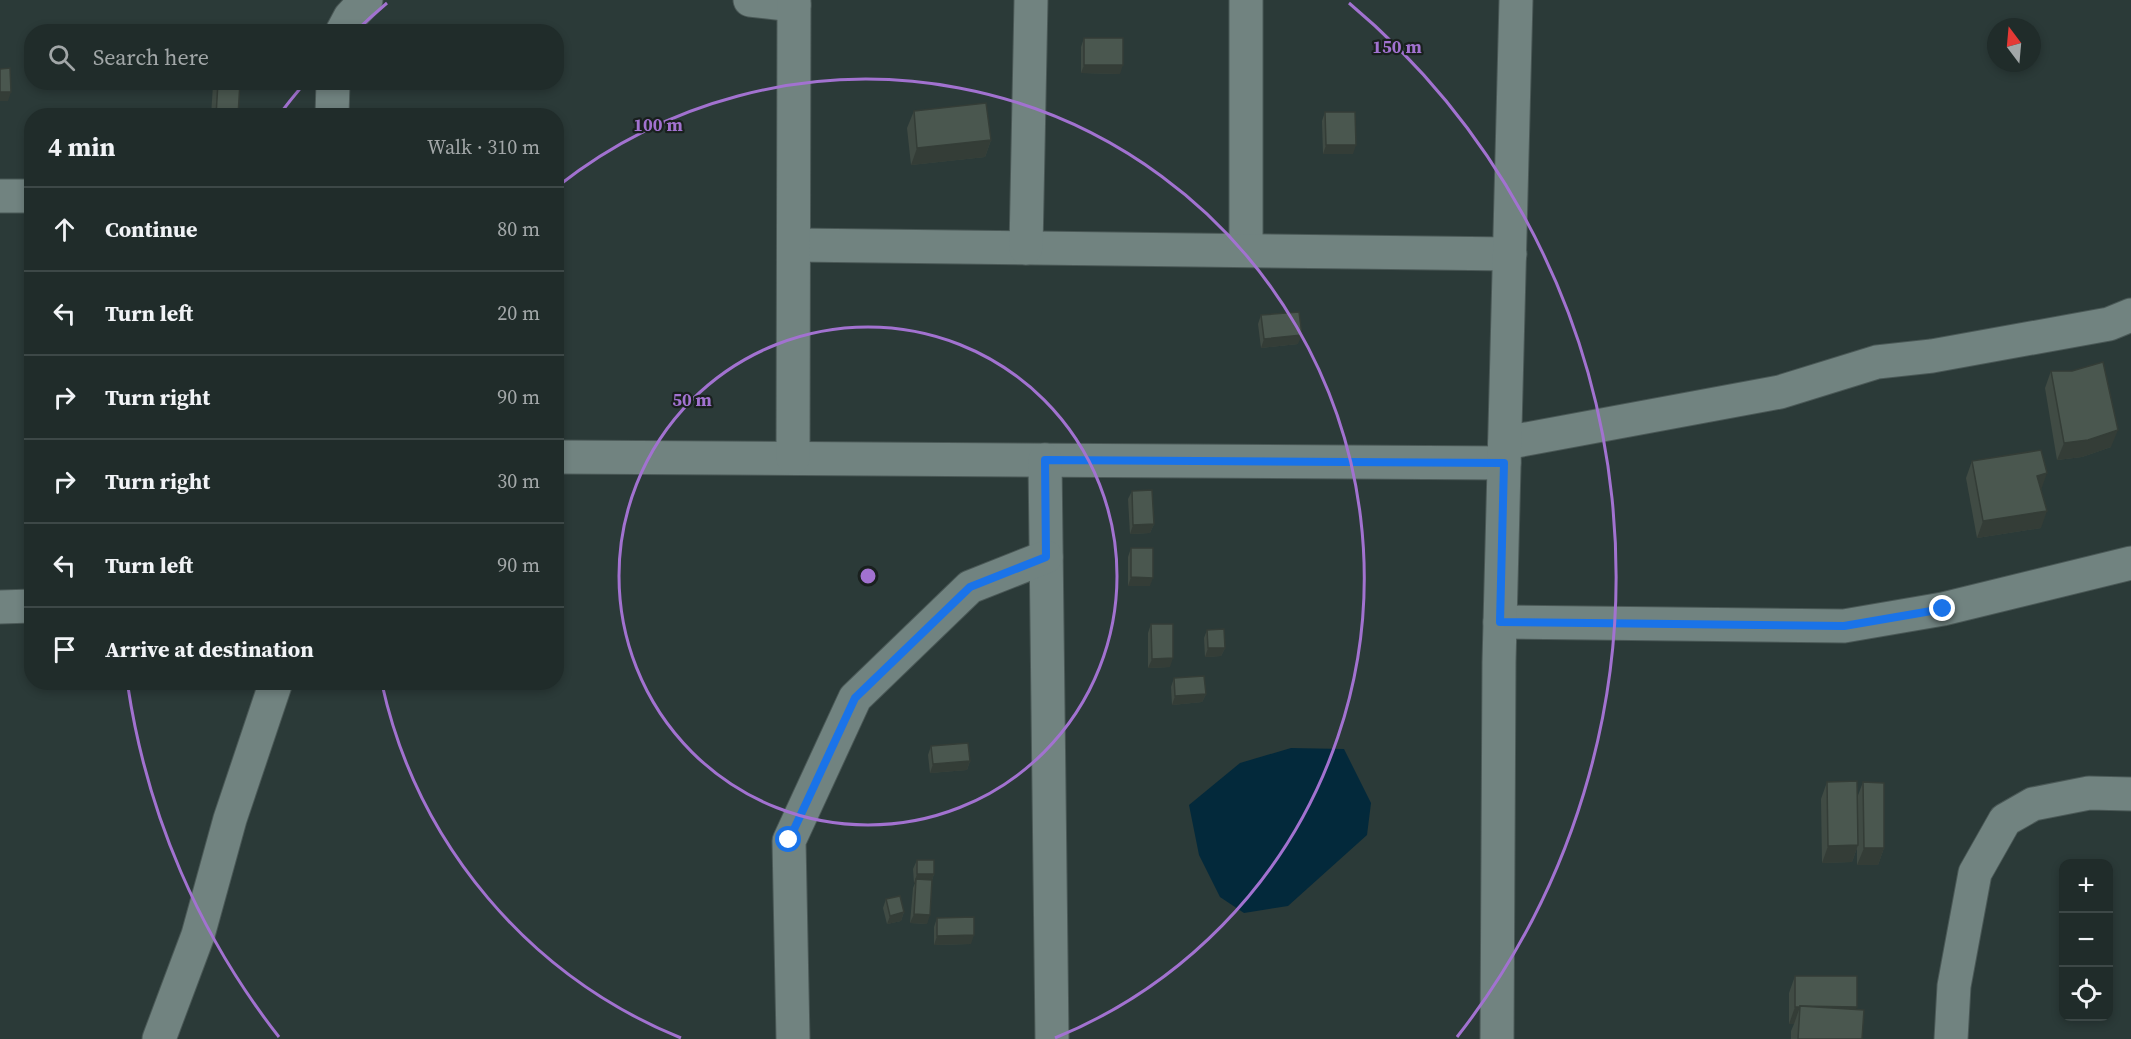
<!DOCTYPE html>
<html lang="en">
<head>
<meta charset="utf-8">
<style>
	:root { --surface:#202c2a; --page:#283432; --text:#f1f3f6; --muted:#a2a7a8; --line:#3d4847 }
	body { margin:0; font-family:"Source Serif 4",serif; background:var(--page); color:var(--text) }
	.controls { position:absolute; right:18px; bottom:18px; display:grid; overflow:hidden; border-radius:12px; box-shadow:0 3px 9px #0003 }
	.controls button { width:54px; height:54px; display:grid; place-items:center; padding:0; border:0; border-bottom:2px solid var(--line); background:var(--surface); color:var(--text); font:30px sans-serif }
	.compass { position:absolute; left:1987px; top:18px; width:54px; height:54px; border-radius:50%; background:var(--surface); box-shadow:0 3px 9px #0003; rotate:344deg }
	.stop { position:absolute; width:18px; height:18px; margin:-14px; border:4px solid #1a73e8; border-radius:50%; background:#fff }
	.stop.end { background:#1a73e8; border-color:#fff; box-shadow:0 2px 6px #0008 }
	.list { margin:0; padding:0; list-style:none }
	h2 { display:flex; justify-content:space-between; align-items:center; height:78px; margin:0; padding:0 24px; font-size:26px }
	h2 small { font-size:20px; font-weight:400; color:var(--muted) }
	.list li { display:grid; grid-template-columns:39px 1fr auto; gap:18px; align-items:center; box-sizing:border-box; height:84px; padding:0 24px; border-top:2px solid var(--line) }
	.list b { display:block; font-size:22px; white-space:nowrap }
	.list em { font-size:20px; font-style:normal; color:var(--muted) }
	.icon { flex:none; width:33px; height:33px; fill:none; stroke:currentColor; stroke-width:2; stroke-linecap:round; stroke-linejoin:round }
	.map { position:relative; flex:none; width:2131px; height:1039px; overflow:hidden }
	.search { position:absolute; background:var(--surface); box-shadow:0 3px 9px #0003; left:24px; top:24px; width:540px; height:66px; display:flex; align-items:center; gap:15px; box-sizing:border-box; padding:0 21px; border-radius:24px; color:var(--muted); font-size:22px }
	.panel { position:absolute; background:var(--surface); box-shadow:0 3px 9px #0003; left:24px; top:108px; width:540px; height:582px; border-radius:24px }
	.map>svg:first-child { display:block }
	.water { fill:#03293b }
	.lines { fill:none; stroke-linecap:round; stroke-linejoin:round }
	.minor-casing { stroke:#4a5856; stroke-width:35 }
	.minor { stroke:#718380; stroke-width:33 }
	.wall { fill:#404b44 }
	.shaded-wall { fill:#343d37 }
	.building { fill:#4a574f; stroke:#343d37; stroke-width:1.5 }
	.route { stroke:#1a73e8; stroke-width:8 }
	.ring { fill:none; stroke:#a272d0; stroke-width:3 }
	.centre { fill:#a272d0; stroke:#19201e; stroke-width:3 }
	.ring-label { font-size:18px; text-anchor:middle; font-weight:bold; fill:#a272d0; stroke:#19201e; stroke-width:4.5; stroke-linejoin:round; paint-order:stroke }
</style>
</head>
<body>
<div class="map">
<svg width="2131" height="1039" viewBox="0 0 2131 1039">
	<rect width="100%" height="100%" fill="#2b3a38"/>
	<path class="water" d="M1291 748 1344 749 1371 803 1367 835 1288 906 1244 913 1220 897 1199 855 1189 805 1240 763Z"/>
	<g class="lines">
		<g class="minor-casing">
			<g id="minor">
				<path d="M750 0 794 5"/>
				<path d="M1246 0V250"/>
				<path d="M342 32 350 17 366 0"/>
				<path d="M332 116 333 82"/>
				<path d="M0 196H32"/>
				<path d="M795 245 1510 254"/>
				<path d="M1026 248 1031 0"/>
				<path d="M1505 443 1780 392 1877 362 1932 356 2109 324 2131 315"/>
				<path d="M556 457 1504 463"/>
				<path d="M793 458 794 0"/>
				<path d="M1045 460 1052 1039"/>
				<path d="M0 607 32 606"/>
				<path d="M1500 622 1844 626 1943 609 2131 563"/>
				<path d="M159 1039 198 935 230 819 276 682"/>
				<path d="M793 1039 789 841 855 698 970 587 1046 557"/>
				<path d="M1497 1039 1499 662 1516 0"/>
				<path d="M1951 1039 1954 986 1975 873 2005 820 2033 804 2089 793 2131 794"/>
			</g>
		</g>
		<use href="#minor" class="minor"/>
	</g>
	<g class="wall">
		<path d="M1084 38 1120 74 1081 73V47Z"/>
		<path d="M214 82H240L238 116H211L213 85Z"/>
		<path d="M914 111 991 140 985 157 911 165 907 128Z"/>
		<path d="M1325 112 1353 154H1323L1322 121Z"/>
		<path d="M30 266H32V287H27V275Z"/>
		<path d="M1261 315 1298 344 1261 348 1258 324Z"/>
		<path d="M2051 371 2111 447 2082 457 2057 460 2045 388Z"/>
		<path d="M1972 461 2041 490V528L1977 538 1966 478Z"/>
		<path d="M1132 491 1154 524 1150 533 1130 534 1128 499Z"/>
		<path d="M1131 548 1150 586H1128V557Z"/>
		<path d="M1151 624 1170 667 1148 668V633Z"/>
		<path d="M1207 630 1225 648 1221 656 1205 657 1204 638Z"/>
		<path d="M1174 678 1206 694 1202 702 1172 705 1171 687Z"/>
		<path d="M931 746 970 761 967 770 930 773 928 755Z"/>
		<path d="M1827 782 1857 798 1863 782 1884 848 1878 865H1857V848L1852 862 1822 863 1821 799Z"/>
		<path d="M917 860 934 874 932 880 927 924 910 923 913 888 915 883H914L913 869Z"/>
		<path d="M886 899 904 912 901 921 887 924 883 908Z"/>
		<path d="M937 918 971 944 934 945V927Z"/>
		<path d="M1795 976 1856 1009 1862 1039H1791V1031L1794 1024H1789V993Z"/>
	</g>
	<g class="shaded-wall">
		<path d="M1084 65H1123L1120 74 1081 73Z"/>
		<path d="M0 92H11L8 101H0Z"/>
		<path d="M991 140 985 157 911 165 917 148Z"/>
		<path d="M1326 145H1356L1353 154H1323Z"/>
		<path d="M30 278H32V287H27Z"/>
		<path d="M1302 335 1298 344 1261 348 1264 339Z"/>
		<path d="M2118 430 2111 447 2082 457 2057 460 2064 443Z"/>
		<path d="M2047 473 2041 490 2037 476Z"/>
		<path d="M2047 511 2041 528 1977 538 1983 521Z"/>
		<path d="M1154 524 1150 533 1130 534 1133 525Z"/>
		<path d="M1131 577 1153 578 1150 586H1128Z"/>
		<path d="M1208 648H1225L1221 656 1205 657Z"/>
		<path d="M1173 658 1170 667 1148 668 1152 659Z"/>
		<path d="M1206 694 1202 702 1172 705 1175 696Z"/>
		<path d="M970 761 967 770 930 773 933 764Z"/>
		<path d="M1858 845 1852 862 1822 863 1828 846Z"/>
		<path d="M1864 848H1884L1878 865H1857Z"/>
		<path d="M917 874H934L931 883 916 879 915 883H914Z"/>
		<path d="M904 912 901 921 887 924 890 916Z"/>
		<path d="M914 914 930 915 927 924 910 923Z"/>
		<path d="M974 935 971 944 934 945 937 936Z"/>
		<path d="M1795 1007H1800L1794 1024H1789Z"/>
		<path d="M1800 1007H1857L1851 1024Z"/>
	</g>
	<g class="building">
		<rect x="1084" y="38" width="39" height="27"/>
		<path d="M10 68 11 92H0V69Z"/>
		<path d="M218 82H240L238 116H216Z"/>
		<path d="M986 103 991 140 917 148 914 111Z"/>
		<path d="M1325 112H1355L1356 145H1326Z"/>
		<rect x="30" y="266" width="2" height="12"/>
		<path d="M1299 312 1302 335 1264 339 1261 315Z"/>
		<path d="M2103 362 2118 430 2088 440 2064 443 2051 371H2072Z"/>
		<path d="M2041 450 2047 473 2037 476 2047 511 1983 521 1972 461Z"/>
		<path d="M1152 490 1154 524 1133 525 1132 491Z"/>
		<path d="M1131 548H1153V578L1131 577Z"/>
		<path d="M1151 624H1173V658L1152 659Z"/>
		<path d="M1224 629 1225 648H1208L1207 630Z"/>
		<path d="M1204 676 1206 694 1175 696 1174 678Z"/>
		<path d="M968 743 970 761 933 764 931 746Z"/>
		<path d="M1857 781 1858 845 1828 846 1827 782Z"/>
		<path d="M1863 782 1884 783V848H1864Z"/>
		<rect x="917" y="860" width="17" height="14"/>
		<path d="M916 879 932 880 930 915 914 914Z"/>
		<path d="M900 896 904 912 890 916 886 899Z"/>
		<path d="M974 917V935L937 936V918Z"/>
		<path d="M1795 976H1857V1007L1800 1006V1007H1795Z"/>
		<path d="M1800 1006 1864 1010 1862 1039H1798Z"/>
	</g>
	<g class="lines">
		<path class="route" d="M789 840 855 698 970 587 1046 557 1045 460 1504 463 1500 622 1844 626 1943 609"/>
	</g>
	<g class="ring">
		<circle cx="868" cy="576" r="249"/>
		<path d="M681 1038A498 498 0 0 1 382 684M558 186A498 498 0 1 1 1055 1038"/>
		<path d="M279 1037A748 748 0 0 1 128 687M279 115A748 748 0 0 1 303 85M358 29A748 748 0 0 1 387 3M1349 3A748 748 0 0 1 1457 1037"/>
	</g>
	<circle cx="868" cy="576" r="9" class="centre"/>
	<g class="ring-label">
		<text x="1397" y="53">150 m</text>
		<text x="658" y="131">100 m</text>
		<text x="692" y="406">50 m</text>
	</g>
</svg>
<div class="controls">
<button>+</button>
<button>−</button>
<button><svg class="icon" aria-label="locate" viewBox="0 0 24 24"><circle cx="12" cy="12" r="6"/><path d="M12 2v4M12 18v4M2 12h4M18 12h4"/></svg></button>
</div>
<svg class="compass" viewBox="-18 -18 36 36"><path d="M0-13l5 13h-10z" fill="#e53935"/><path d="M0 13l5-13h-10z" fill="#a2a7a8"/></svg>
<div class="stop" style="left:789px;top:840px"></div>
<div class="stop end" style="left:1943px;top:609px"></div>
<div class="search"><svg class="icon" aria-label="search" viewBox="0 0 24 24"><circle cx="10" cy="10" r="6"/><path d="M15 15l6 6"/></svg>Search here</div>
<section class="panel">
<h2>4 min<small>Walk · 310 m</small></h2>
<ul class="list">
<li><svg class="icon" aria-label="ahead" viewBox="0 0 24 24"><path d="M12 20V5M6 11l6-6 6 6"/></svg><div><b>Continue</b></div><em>80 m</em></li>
<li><svg class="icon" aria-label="left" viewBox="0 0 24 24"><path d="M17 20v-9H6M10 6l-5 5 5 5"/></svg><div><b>Turn left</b></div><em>20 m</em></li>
<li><svg class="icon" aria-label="right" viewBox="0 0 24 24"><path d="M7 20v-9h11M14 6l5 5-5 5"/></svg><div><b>Turn right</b></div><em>90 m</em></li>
<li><svg class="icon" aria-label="right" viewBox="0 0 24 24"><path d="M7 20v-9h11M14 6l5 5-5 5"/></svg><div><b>Turn right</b></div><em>30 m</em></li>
<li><svg class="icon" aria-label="left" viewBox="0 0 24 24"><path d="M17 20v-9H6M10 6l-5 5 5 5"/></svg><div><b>Turn left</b></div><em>90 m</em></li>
<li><svg class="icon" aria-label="arrive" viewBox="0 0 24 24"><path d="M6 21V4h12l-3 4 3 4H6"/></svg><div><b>Arrive at destination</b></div></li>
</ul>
</section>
</div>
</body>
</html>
